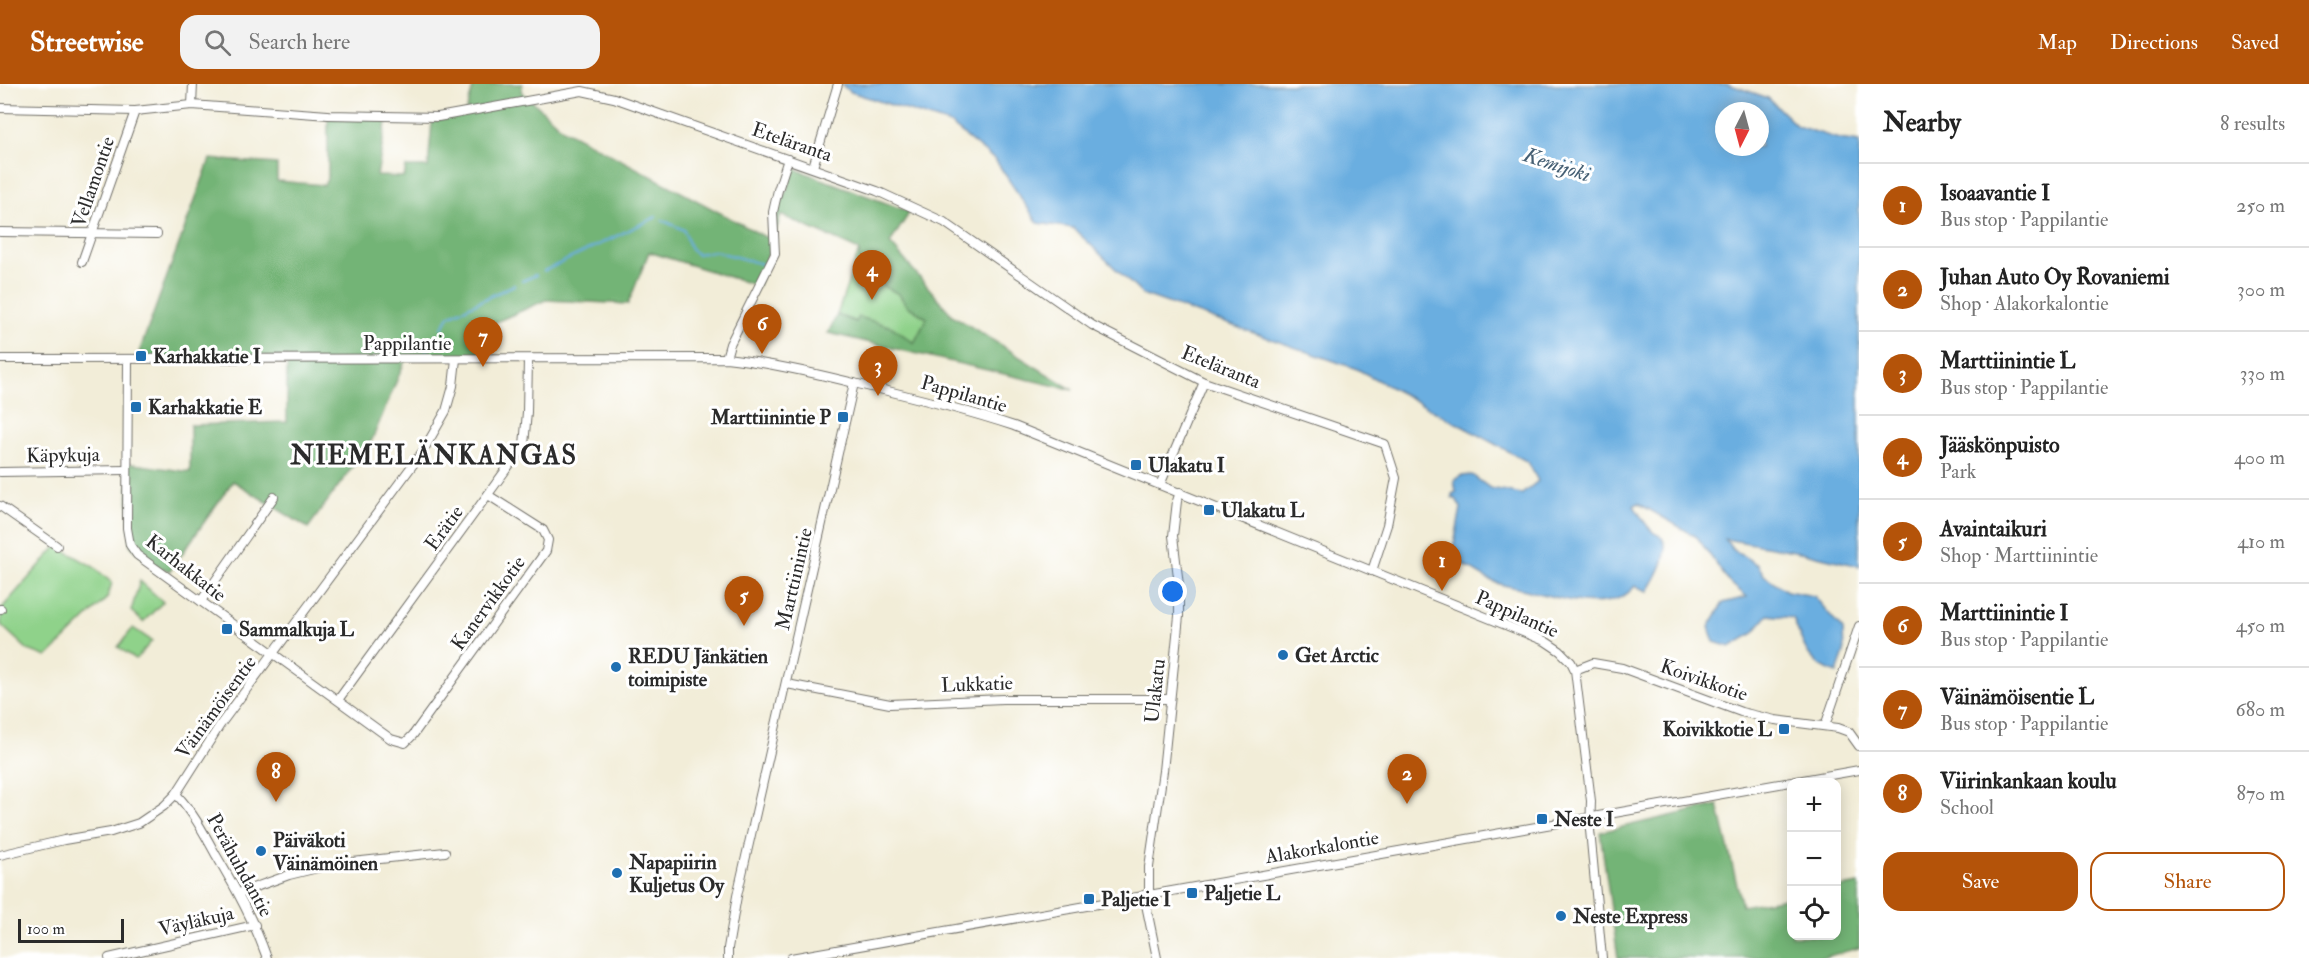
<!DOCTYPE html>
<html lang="en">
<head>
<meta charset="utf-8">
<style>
	:root { --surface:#fff; --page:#f2f2f2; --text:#222; --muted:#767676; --line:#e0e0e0; --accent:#b45309 }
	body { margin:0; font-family:"IM FELL Double Pica",serif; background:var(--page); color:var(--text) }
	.controls { position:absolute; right:18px; bottom:18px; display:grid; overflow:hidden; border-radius:12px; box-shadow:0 3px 15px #0003 }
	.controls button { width:54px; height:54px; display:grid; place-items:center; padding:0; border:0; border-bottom:2px solid var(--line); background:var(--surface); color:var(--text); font:30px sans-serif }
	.compass { position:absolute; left:1715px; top:18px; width:54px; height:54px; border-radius:50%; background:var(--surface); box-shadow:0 3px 15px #0003; rotate:186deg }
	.scale { position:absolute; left:18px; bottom:15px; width:106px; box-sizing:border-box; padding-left:6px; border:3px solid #2b2b2b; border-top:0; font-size:16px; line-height:21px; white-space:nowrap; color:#2b2b2b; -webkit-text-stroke:4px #fff; paint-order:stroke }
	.you { position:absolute; left:1173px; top:508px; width:21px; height:21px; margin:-15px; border:4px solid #fff; border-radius:50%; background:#1a73e8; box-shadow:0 0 0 9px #1a73e833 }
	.badge { display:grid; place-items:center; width:39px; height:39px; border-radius:50%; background:var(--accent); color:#fff; font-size:20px; font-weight:700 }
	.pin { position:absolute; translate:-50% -50px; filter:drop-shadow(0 2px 3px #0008) }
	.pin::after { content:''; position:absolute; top:32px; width:21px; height:18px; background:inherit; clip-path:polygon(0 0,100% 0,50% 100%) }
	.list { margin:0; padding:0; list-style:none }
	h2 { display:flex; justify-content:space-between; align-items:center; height:78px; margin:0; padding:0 24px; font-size:26px }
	h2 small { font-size:20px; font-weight:400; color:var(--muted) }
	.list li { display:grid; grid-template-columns:39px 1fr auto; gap:18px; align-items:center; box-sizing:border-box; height:84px; padding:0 24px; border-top:2px solid var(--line) }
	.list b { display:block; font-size:22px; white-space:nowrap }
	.list p { margin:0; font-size:20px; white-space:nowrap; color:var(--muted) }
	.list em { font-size:20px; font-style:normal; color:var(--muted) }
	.actions { display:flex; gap:12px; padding:18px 24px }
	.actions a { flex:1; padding:14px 0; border:2px solid var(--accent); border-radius:18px; text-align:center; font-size:21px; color:var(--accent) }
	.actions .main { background:var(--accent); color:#fff }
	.icon { flex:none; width:33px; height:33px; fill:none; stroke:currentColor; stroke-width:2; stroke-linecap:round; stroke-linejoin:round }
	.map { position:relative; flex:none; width:1859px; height:874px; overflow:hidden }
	header { display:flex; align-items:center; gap:36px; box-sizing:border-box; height:84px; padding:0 30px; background:var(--accent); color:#fff }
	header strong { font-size:28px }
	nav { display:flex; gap:33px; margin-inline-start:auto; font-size:21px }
	.search { width:420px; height:54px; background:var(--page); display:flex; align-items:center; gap:15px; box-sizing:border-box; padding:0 21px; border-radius:18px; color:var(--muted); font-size:22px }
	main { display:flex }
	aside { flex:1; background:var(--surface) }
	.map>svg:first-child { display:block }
	.green { fill:#8fd28a; stroke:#5d7e5a; stroke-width:1.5 }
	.forest { fill:#73b476; stroke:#4f7050; stroke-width:1.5 }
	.water { fill:#6baee0; stroke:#4b6c86; stroke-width:1.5; fill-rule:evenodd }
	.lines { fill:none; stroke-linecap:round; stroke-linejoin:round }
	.stream { stroke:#6baee0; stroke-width:2 }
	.minor-casing { stroke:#716f68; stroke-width:10 }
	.minor { stroke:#fff; stroke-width:8 }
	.poi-dot { fill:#1f6fb2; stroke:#fff; stroke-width:2 }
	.labels { text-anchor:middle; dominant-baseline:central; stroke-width:6; stroke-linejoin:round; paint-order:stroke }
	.street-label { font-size:20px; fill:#2b2b2b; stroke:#fff }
	.poi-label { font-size:20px; font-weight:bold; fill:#2b2b2b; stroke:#fff; text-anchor:start }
	.water-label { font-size:21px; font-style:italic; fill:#455f73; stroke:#fff }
	.district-label { font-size:26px; font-weight:bold; letter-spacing:1.5px; fill:#2b2b2b; stroke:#fff }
</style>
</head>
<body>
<header>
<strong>Streetwise</strong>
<div class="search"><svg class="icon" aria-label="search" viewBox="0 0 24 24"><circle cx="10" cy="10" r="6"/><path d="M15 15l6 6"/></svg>Search here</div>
<nav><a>Map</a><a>Directions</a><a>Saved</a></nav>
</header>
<main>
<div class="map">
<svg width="1859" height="874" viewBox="0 0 1859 874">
	<rect width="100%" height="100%" fill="#fff"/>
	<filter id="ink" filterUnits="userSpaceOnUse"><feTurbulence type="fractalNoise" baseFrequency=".0167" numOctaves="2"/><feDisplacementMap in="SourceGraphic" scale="12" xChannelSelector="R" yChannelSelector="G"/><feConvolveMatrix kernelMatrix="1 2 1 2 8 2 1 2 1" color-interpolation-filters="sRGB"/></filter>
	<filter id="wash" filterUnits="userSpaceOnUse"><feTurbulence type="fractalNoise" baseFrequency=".008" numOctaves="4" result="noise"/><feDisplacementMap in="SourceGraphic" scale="24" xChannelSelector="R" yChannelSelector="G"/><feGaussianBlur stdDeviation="1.35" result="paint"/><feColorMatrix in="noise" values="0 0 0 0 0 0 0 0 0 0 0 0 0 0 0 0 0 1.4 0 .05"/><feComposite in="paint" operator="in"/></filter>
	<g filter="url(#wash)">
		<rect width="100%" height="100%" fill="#f2edd8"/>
		<g class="green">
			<path d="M859 166 861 190 899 210 906 221 927 234 914 259 892 243 857 238 837 231Z"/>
			<path d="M57 462 94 483 112 499 107 514 47 573 28 566 1 541V525Z"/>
			<path d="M140 497 163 518 143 538 131 527Z"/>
			<path d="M133 544 152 557 136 575 118 563Z"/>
		</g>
		<g class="forest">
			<path d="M474 0H523L521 7 563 45 767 154 795 85 910 128 890 159 952 231 1073 306 828 249 837 231 856 238 859 233 892 243 914 259 927 234 906 221 899 210 861 190 859 166 781 131 758 202 649 168 628 220 546 216 489 241 488 272H407L372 356 308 444 233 397 170 487 151 481 130 461 127 379 190 388V341L287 338V273L137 274 210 75 277 80V97L324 101 328 93V31L387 33 377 92 404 93 406 83H428L432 38 466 28Z"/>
			<path d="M1718 721 1742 822 1791 813 1792 852H1836L1837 804 1859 800V864L1821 874H1618L1600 748Z"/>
		</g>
		<path class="water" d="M840 0H1728L1768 14 1797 42 1839 55 1859 58V482L1800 468 1725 455 1732 465 1758 481 1764 491 1787 507 1814 512 1843 546 1844 569 1837 589C1806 579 1804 562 1793 534L1768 531 1752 550 1730 563 1714 558 1709 543 1723 519 1747 513 1729 498 1697 453 1638 419 1634 422C1640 431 1646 442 1654 449 1656 450 1661 452 1662 454 1672 468 1656 494 1648 507L1635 502C1611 532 1558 514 1526 506 1515 503 1500 502 1490 496 1479 491 1470 483 1458 478L1454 461 1461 424 1456 415 1452 414V410L1456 408 1454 396 1461 392 1472 391 1490 404 1522 410 1538 397 1528 378 1357 285 1142 210 1073 144 1038 139 996 77 950 40 851 8ZM1724 27H1760V63H1724Z"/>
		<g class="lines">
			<g class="stream">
				<path d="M662 136 684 146 690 163 696 170 714 167 762 180"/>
				<path d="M544 187 656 133"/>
				<path d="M522 197 536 191"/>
				<path d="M442 244 449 232 514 201"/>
				<path d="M426 267 437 251"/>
			</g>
		</g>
	</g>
	<g filter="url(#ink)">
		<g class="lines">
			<g class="minor-casing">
				<g id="minor">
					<path d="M192 21 193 0"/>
					<path d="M0 24 135 27 192 21 328 31 438 33 582 7 614 14 877 107 944 138 1092 241 1204 298 1385 360 1396 394 1387 441 1372 487"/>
					<path d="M813 83 838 0"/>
					<path d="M0 148 157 150"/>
					<path d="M82 178 135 27"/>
					<path d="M726 274 730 260 775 170 773 128 778 106 788 75"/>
					<path d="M0 275 726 274C771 279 814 289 858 300 910 312 963 325 1014 342L1545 557 1560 567 1571 578 1575 586 1591 717 1590 746 1602 874"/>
					<path d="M128 276 127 444 130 461 137 471 391 655 405 659 413 651 546 467 548 456 543 446 488 411"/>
					<path d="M0 388 126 386"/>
					<path d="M1160 401 1204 298"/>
					<path d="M0 422 57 462"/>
					<path d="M201 517 274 413"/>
					<path d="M0 525H1"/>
					<path d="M1575 586 1593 579 1622 584 1741 628 1775 636 1838 644 1849 648 1859 662"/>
					<path d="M787 600 890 620 1003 615H1170"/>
					<path d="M338 616 524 361 527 328 528 275"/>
					<path d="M1825 642 1859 542"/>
					<path d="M176 710C193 728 204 749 216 771 236 805 254 837 267 874"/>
					<path d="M0 771 64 756 111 748 139 739 164 722 176 710 220 641 423 367 446 327 453 302 456 275"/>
					<path d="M239 809 289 791 334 780 445 768"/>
					<path d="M1149 810V783L1163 687 1179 532V501L1173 452 1177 417 1180 408"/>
					<path d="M1144 811 1157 874"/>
					<path d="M109 874 255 841"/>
					<path d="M728 874V864L737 812 854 299"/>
					<path d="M791 874 1859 686"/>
				</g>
			</g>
			<use href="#minor" class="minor"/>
		</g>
	</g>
	<g class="poi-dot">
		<rect x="135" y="266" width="12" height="12" rx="3"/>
		<rect x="130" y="317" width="12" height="12" rx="3"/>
		<rect x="837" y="327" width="12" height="12" rx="3"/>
		<rect x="1130" y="375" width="12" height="12" rx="3"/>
		<rect x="1203" y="420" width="12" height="12" rx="3"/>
		<rect x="221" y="539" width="12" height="12" rx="3"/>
		<circle cx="1283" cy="571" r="6"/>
		<circle cx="616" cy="583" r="6"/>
		<rect x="1778" y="639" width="12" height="12" rx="3"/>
		<rect x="1536" y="729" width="12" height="12" rx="3"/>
		<circle cx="261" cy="767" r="6"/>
		<circle cx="617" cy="789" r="6"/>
		<rect x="1186" y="803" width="12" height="12" rx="3"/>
		<rect x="1083" y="809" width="12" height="12" rx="3"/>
		<circle cx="1561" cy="832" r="6"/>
	</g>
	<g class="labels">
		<g class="street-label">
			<text transform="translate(792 58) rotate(19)">Eteläranta</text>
			<text transform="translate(93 98) rotate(-71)">Vellamontie</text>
			<text x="407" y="259">Pappilantie</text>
			<text transform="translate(1221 283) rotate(22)">Eteläranta</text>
			<text transform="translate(964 310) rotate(16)">Pappilantie</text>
			<text transform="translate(63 371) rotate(-1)">Käpykuja</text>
			<text transform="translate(444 444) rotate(-54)">Erätie</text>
			<text transform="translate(186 484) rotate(38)">Karhakkatie</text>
			<text transform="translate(794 495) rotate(-77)">Marttiinintie</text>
			<text transform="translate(488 519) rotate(-54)">Kanervikkotie</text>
			<text transform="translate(1517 530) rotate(24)">Pappilantie</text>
			<text transform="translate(1704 596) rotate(19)">Koivikkotie</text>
			<text transform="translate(977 600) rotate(-2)">Lukkatie</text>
			<text transform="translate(1155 607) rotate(-84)">Ulakatu</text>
			<text transform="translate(216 623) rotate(-54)">Väinämöisentie</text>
			<text transform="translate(1322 763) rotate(-10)">Alakorkalontie</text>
			<text transform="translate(240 781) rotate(61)">Perähuhdantie</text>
			<text transform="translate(196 837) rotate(-13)">Väyläkuja</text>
		</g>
		<g class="poi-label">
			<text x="153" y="272">Karhakkatie I</text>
			<text x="148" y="323">Karhakkatie E</text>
			<text x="831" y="333" text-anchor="end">Marttiinintie P</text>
			<text x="1148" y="381">Ulakatu I</text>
			<text x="1221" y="426">Ulakatu L</text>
			<text x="239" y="545">Sammalkuja L</text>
			<text x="1295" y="571">Get Arctic</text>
			<text x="628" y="572">REDU Jänkätien<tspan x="628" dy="23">toimipiste</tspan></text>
			<text x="1772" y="645" text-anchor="end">Koivikkotie L</text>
			<text x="1554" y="735">Neste I</text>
			<text x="273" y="756">Päiväkoti<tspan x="273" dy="23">Väinämöinen</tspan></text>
			<text x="629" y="778">Napapiirin<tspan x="629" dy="23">Kuljetus Oy</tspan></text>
			<text x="1204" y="809">Paljetie L</text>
			<text x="1101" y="815">Paljetie I</text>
			<text x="1573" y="832">Neste Express</text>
		</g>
		<g class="water-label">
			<text transform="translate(1557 81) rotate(18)">Kemijoki</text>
		</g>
		<g class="district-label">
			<text x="434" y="372">NIEMELÄNKANGAS</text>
		</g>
	</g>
</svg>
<div class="controls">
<button>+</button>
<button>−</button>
<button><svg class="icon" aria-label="locate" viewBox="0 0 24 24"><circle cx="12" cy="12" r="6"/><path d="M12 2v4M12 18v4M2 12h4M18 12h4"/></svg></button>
</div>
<svg class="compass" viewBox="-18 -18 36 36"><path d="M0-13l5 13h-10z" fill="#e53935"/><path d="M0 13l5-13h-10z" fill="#767676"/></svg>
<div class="scale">100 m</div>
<div class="you"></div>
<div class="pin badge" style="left:1442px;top:507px">1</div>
<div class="pin badge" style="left:1407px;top:720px">2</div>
<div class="pin badge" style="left:878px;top:312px">3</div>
<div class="pin badge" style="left:872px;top:216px">4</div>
<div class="pin badge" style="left:744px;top:542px">5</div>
<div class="pin badge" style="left:762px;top:270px">6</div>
<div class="pin badge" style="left:483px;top:283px">7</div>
<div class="pin badge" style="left:276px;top:718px">8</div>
</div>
<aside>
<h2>Nearby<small>8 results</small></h2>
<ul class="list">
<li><span class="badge">1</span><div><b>Isoaavantie I</b><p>Bus stop · Pappilantie</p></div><em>250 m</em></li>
<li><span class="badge">2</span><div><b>Juhan Auto Oy Rovaniemi</b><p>Shop · Alakorkalontie</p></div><em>300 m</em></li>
<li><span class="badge">3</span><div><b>Marttiinintie L</b><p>Bus stop · Pappilantie</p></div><em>330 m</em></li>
<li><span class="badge">4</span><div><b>Jääskönpuisto</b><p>Park</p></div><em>400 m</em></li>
<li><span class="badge">5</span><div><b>Avaintaikuri</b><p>Shop · Marttiinintie</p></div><em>410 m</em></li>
<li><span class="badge">6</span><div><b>Marttiinintie I</b><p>Bus stop · Pappilantie</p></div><em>450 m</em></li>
<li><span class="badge">7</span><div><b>Väinämöisentie L</b><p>Bus stop · Pappilantie</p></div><em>680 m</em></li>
<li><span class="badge">8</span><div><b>Viirinkankaan koulu</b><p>School</p></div><em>870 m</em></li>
</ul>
<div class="actions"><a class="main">Save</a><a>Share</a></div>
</aside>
</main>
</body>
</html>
